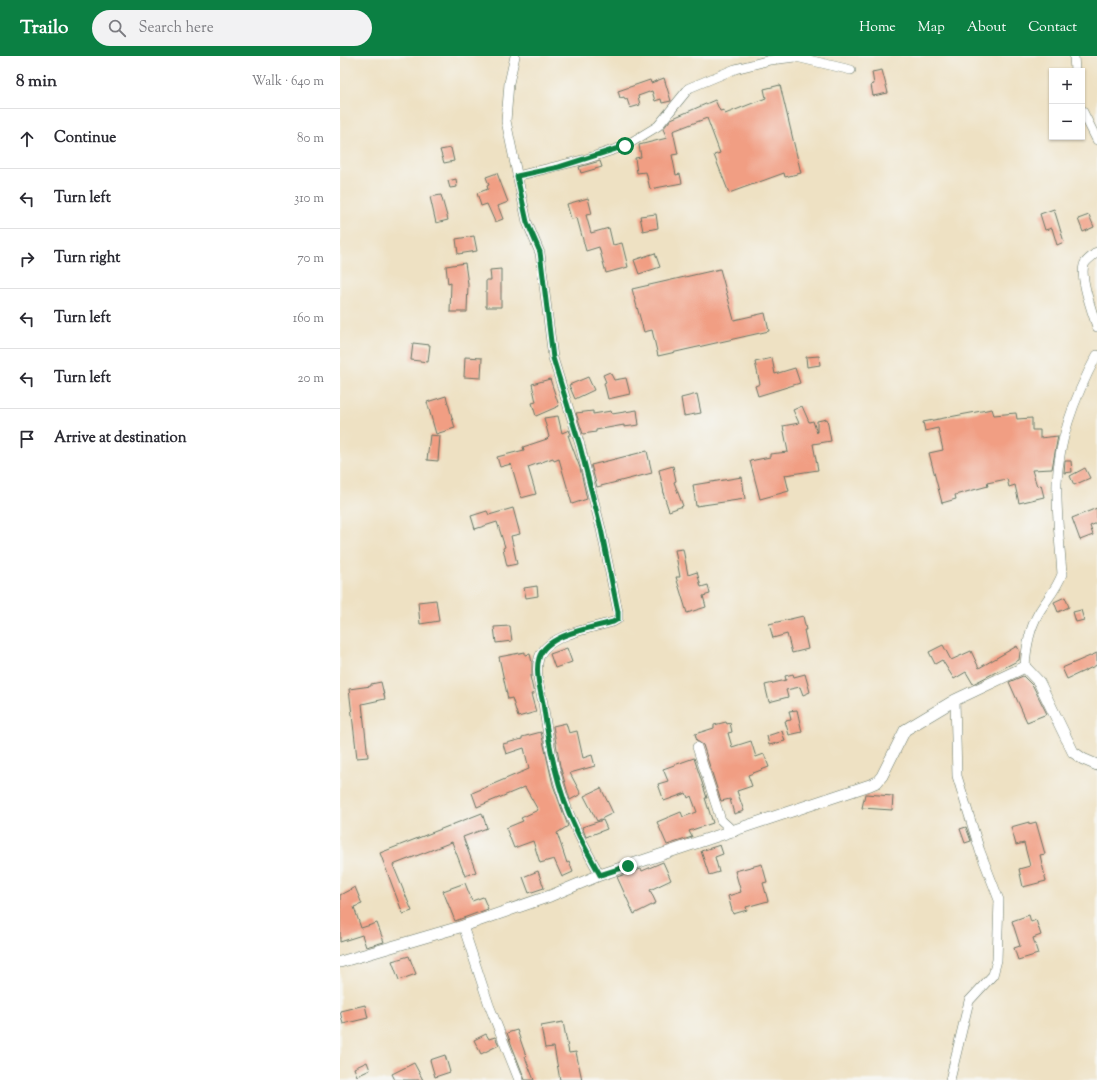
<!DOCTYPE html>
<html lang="en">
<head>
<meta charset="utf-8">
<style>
	:root { --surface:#fff; --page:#f2f2f3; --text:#2b2b33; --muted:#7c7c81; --line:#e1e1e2; --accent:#0b8043 }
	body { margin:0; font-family:"Sorts Mill Goudy",serif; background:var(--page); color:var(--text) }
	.controls { position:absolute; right:12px; top:12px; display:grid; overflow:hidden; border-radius:0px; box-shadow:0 1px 3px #0004 }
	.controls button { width:36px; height:36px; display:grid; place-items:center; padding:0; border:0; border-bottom:1px solid var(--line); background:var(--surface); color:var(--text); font:20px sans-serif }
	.stop { position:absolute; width:12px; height:12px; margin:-9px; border:3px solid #0b8043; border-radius:50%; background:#fff }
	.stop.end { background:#0b8043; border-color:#fff; box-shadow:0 1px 4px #0008 }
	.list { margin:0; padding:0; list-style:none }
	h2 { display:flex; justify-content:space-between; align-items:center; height:52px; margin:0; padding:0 16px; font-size:17px }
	h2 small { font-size:13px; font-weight:400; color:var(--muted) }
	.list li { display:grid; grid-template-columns:26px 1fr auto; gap:12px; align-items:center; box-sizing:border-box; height:60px; padding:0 16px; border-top:1px solid var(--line) }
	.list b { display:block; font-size:15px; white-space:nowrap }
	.list em { font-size:13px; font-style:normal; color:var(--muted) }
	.icon { flex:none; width:22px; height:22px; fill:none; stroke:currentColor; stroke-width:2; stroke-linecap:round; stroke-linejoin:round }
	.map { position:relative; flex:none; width:757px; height:1024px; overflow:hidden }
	header { display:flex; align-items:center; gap:24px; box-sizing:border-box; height:56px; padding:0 20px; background:var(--accent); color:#fff }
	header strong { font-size:19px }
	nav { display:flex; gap:22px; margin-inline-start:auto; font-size:14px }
	.search { width:280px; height:36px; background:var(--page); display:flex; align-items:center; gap:10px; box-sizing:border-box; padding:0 14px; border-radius:22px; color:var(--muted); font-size:15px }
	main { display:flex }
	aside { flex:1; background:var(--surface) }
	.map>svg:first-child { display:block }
	.building { fill:#f19e83 }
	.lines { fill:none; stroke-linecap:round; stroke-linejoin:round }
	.minor-casing { stroke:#677666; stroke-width:10 }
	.tertiary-casing { stroke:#677666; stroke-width:12 }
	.minor { stroke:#fff; stroke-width:9 }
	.tertiary { stroke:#fff; stroke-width:11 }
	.route { stroke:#0b8043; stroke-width:5 }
</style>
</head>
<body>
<header>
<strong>Trailo</strong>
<div class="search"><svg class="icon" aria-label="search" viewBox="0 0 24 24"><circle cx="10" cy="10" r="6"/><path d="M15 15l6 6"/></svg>Search here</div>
<nav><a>Home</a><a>Map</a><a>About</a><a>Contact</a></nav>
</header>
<main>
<aside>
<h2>8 min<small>Walk · 640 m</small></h2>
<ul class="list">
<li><svg class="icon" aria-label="ahead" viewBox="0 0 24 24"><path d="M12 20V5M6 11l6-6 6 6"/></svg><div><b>Continue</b></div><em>80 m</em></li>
<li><svg class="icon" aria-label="left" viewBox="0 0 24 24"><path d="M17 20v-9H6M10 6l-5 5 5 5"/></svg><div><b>Turn left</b></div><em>310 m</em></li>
<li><svg class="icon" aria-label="right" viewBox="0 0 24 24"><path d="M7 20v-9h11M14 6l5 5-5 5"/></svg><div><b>Turn right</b></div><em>70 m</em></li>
<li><svg class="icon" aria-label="left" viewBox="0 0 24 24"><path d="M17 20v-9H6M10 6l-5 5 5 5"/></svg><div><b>Turn left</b></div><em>160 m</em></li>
<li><svg class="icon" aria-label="left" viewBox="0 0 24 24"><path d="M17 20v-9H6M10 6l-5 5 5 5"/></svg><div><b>Turn left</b></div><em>20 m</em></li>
<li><svg class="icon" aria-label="arrive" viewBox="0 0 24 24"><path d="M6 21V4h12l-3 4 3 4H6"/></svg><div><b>Arrive at destination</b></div></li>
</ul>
</aside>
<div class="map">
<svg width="757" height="1024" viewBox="0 0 757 1024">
	<rect width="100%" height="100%" fill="#f6f6f2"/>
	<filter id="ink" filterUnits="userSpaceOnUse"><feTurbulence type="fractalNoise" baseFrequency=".025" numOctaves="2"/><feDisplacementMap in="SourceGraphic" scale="8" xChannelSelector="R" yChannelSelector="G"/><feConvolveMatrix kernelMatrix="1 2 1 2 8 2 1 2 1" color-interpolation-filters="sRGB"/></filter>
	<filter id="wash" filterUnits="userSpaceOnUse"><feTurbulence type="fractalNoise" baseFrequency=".012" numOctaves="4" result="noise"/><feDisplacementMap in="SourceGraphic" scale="16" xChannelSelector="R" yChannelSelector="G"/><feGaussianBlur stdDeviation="0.9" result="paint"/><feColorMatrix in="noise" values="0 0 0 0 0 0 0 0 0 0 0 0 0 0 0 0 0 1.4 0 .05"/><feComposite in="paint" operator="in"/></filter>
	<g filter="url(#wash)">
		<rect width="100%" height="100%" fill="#eee1c3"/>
		<g id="blocks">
			<g class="building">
				<path d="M542 14 548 37 533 40 531 29 534 28 532 16Z"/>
				<path d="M324 22 331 45 322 47 321 43 315 45 312 35 298 40 300 49 290 52 287 43 285 44 284 41 280 42 278 35 310 24 311 27Z"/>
				<path d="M440 29 461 117 445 121 444 117 389 137 374 99 380 97 367 62 333 75 338 98 332 99 336 119 340 118 342 127 310 133 306 116 297 117 295 102 301 101 299 89 327 82 323 73 331 63 375 44 380 55 384 54 385 58 426 42 424 33Z"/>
				<path d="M111 92 114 105 104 107 100 94Z"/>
				<path d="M260 105 262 111 241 117 239 111Z"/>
				<path d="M157 117 168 146 158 150 163 163 155 166 147 148 141 150 137 137 148 133 147 130 149 129 146 121Z"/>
				<path d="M116 123 117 131 110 132 108 125Z"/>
				<path d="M101 139 108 164 96 167 90 141Z"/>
				<path d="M248 142 252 158 246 159 251 177 269 172 273 189 282 187 288 211 266 217 259 191 246 195 237 162 231 163 227 148Z"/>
				<path d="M714 153 724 186 717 189 712 172 705 174 700 158Z"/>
				<path d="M316 158 318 172 303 175 300 160Z"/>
				<path d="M749 159 754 171 743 176 738 163Z"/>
				<path d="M134 180 137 195 118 198 116 183Z"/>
				<path d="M315 197 320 211 299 218 294 204Z"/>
				<path d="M125 207 128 228 127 256H110L111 227 108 228 106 210Z"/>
				<path d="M161 213V251H146V224H151L150 214Z"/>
				<path d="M380 213 394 264 425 257 429 275 318 300 312 274 304 276 292 233Z"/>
				<path d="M73 287 90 289 88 306 71 304Z"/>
				<path d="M479 300 480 309 467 311 466 301Z"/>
				<path d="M125 301 142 302 141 322 124 321Z"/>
				<path d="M432 302 435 318 455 312 460 327 418 340 415 330 420 328 415 306Z"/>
				<path d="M270 316 274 324 286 322 290 338 268 343 264 327 266 326 263 319Z"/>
				<path d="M248 321 254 334 235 343 229 329Z"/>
				<path d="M210 323 219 350 196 360 192 347 196 346 192 328Z"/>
				<path d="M357 338 361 357 344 360 341 342Z"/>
				<path d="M106 340 115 372 96 378 87 346Z"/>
				<path d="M462 350 469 366 473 365 477 377V365L487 363 491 385 473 388 478 414 445 419 449 435 420 443 410 405 430 401V398L448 396 443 370 459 367 453 354Z"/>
				<path d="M652 353 654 359 676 357 677 363 692 362V374H700V382L718 380 712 413 692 414 697 430 701 429 704 441 679 447 675 429 669 431 667 423 647 427 648 430 615 439 616 443 602 447 589 397 603 394 598 372 585 375 583 366Z"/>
				<path d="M297 354 299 369 284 371V369L256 374V376L243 378 236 357 253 355V358L271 355 272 358Z"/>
				<path d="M218 360 222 377 229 374 231 379H228L240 412 247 443 232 448 219 403 214 405 213 402 188 411 196 438 181 442 171 408 160 411 157 401 184 394 183 391 207 383 209 381 204 362Z"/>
				<path d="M90 379 100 380 98 405 87 404Z"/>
				<path d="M307 395 312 417 257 431 251 409Z"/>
				<path d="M725 405H731L732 416 724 417Z"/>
				<path d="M333 410 336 425 334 426 343 450 329 455 323 437H324L319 414Z"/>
				<path d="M745 412 750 422 734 429 730 420Z"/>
				<path d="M402 421 405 443 356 450 353 429Z"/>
				<path d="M173 452 180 478 171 480 177 508 167 510 163 492 165 491 157 466 135 473 131 460 147 455 149 459Z"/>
				<path d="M757 452V467L750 470 753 479 740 484 732 462Z"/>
				<path d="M343 493 348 519 357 516 361 531 368 529 370 538 363 540 366 551 347 557 336 521H340L335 494Z"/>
				<path d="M197 530 198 540 186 542 184 532Z"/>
				<path d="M725 541 729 551 718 556 714 546Z"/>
				<path d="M96 544 99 565 80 568 78 546Z"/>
				<path d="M741 554 744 564 736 566 733 556Z"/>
				<path d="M463 560 466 574H464L468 593 452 597 447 578 433 582 429 568Z"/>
				<path d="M170 570 172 585 156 587 154 571Z"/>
				<path d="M603 589 611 604 631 595 639 612 677 590 680 596 679 604 633 628 626 616 614 623 602 604 595 608 589 596Z"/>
				<path d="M227 592 232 606 215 612 210 598Z"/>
				<path d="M185 596V599L190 598 192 606V620H190L194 638H191L196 656 178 661 172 642 168 643 159 601Z"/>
				<path d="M757 597V609L727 623 722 612Z"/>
				<path d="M453 618 454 621 465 618 470 636 463 639 460 631 446 634 448 641 429 646 425 629 446 624 445 620Z"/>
				<path d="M683 620 693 630 707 658 687 666 669 626Z"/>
				<path d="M41 626 45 643 22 648 28 701 17 702 9 633 31 630V628Z"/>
				<path d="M457 654 462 676 449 679 445 665 451 664 449 655Z"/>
				<path d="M386 666 387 668 390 667 392 676 388 677 392 691 411 685 416 701 424 698 429 711 408 719 412 730 397 735 404 755 394 758 390 743 381 745 363 689 357 685 355 678 374 672V669Z"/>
				<path d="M226 667 229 677 237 675 243 702 252 699 255 710 230 717 241 738 230 744 220 710 213 670Z"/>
				<path d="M442 675 445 685 429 689 427 680Z"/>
				<path d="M201 676 213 729 228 770 217 777 227 807 229 806 233 816 222 821 214 803 200 807 193 785 174 792 166 772 183 765 181 762 198 754 185 731 137 751 132 737 189 713 184 692 166 698 163 688 182 683V681Z"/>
				<path d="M354 702 367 742H365L373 767 349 775 352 781 327 789 317 766 341 756 343 761 357 756 351 740 348 742 346 737 324 745 318 728 328 725 323 713Z"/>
				<path d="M261 732 273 757 257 765 244 740Z"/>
				<path d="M525 738 553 740 552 754 522 752Z"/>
				<path d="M142 757 147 772 123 781 136 816 125 820 112 786 53 809 72 855 63 858 40 797Z"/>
				<path d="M263 764 267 773 246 781 242 771Z"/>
				<path d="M689 766V768L696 766 705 798 700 799 706 825 683 831 679 813 690 810 684 787 676 789 671 771Z"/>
				<path d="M626 771 631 785 625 787 620 773Z"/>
				<path d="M380 789 383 798 375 801 379 816 369 819 361 795Z"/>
				<path d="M323 806 331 824 310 834 316 847 294 858 277 821 301 813 302 815Z"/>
				<path d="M422 808 427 826 423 827 428 845 406 851 407 854 393 858 388 840 401 836 395 815Z"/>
				<path d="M198 815 204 832 189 837 183 821Z"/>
				<path d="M125 827 132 845 143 841 148 853 115 865 103 835Z"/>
				<path d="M15 831 22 848 14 851 21 872 37 867 44 886 26 891 22 879 0 886V839Z"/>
				<path d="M689 859 691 866 696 864 701 879 693 882 698 898 678 904 674 892 680 890 672 865Z"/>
				<path d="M69 900 76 918 59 924 52 905Z"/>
				<path d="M25 949 28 962 3 968 0 955Z"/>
				<path d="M223 966 229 997 236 996 242 1024H220L214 991 205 992 201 970Z"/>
				<path d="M177 974 186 1000 185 1001 194 1024H185L167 977Z"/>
				<path d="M146 978 149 983 155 981 159 989 141 998 134 984Z"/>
				<path d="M105 999 110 1016 95 1021 90 1004Z"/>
				<path d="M27 1006 30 1014 17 1020 14 1012Z"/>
				<path d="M74 1007 83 1024H55L52 1018Z"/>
			</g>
		</g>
	</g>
	<g filter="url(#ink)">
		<use href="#blocks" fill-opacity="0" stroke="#677666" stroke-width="1"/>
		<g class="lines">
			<g class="minor-casing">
				<g id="minor">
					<path d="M175 0 169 27 166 65 187 166 200 197 213 302 240 389 261 473 278 556V563L273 566C252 572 206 579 199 602 195 615 200 634 203 647 209 690 217 734 236 773 243 789 252 804 260 819"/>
					<path d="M734 0 735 15"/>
					<path d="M742 54 757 84"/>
					<path d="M177 120 246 103 285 90 318 70 349 32 395 13 430 4 456 1 511 14"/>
					<path d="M757 196C754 199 748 203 745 207 738 218 753 258 757 271"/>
					<path d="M685 611C686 593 689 574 698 558 706 544 717 533 722 518 720 488 716 456 717 426 719 382 736 338 757 299"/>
					<path d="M357 691 381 764 394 776"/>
					<path d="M123 870 149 949 179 1024"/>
					<path d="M610 1024 629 945 653 919 657 904 659 844 640 795 617 720 615 644"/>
				</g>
			</g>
			<g class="tertiary-casing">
				<path id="tertiary" d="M0 906 123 870 210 840 260 819 530 729 537 726 542 720 565 674 615 644 685 611 699 626 733 696 743 703 757 709"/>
			</g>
			<use href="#minor" class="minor"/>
			<use href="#tertiary" class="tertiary"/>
		</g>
	</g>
	<g class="lines" filter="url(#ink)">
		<path class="route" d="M285 90 219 111 177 120 187 166 200 196 213 302 240 390 261 473 278 556V563L273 566C252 572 206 578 199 602 195 615 200 634 203 647 209 690 217 734 236 773 243 789 252 804 260 819L288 810"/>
	</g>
</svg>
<div class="controls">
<button>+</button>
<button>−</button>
</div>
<div class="stop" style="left:285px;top:90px"></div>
<div class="stop end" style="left:288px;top:810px"></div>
</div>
</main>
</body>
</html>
